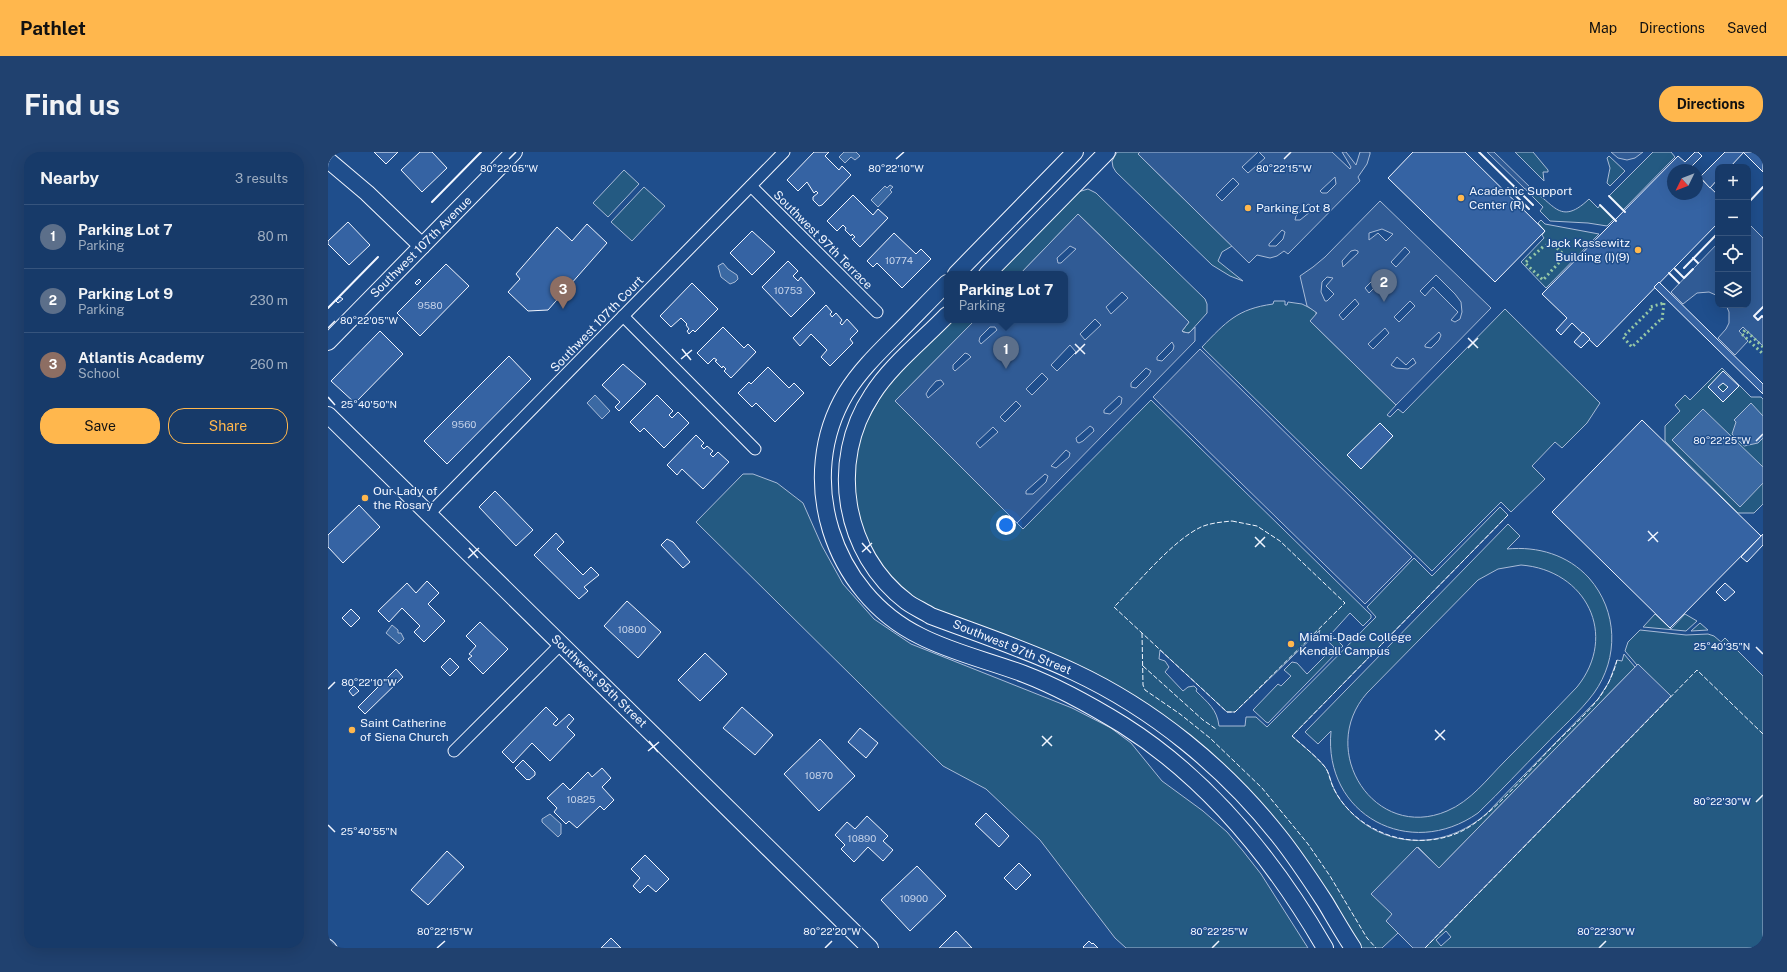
<!DOCTYPE html>
<html lang="en">
<head>
<meta charset="utf-8">
<style>
	:root { --surface:#173a69; --page:#20416f; --text:#f1f3f6; --muted:#9eadc0; --line:#36547d; --accent:#ffb74d }
	body { margin:0; font-family:"Public Sans",sans-serif; background:var(--page); color:var(--text) }
	.controls { position:absolute; right:12px; top:12px; display:grid; overflow:hidden; border-radius:8px; box-shadow:0 4px 16px #0002 }
	.controls button { width:36px; height:36px; display:grid; place-items:center; padding:0; border:0; border-bottom:1px solid var(--line); background:var(--surface); color:var(--text); font:20px sans-serif }
	.compass { position:absolute; left:1339px; top:12px; width:36px; height:36px; border-radius:50%; background:var(--surface); box-shadow:0 4px 16px #0002; rotate:227deg }
	.you { position:absolute; left:678px; top:373px; width:14px; height:14px; margin:-10px; border:3px solid #fff; border-radius:50%; background:#1a73e8; box-shadow:0 0 0 6px #1a73e833 }
	.badge { display:grid; place-items:center; width:26px; height:26px; border-radius:50%; background:var(--accent); color:#fff; font-size:13px; font-weight:700 }
	.pin { position:absolute; translate:-50% -33px; filter:drop-shadow(0 1px 2px #0008) }
	.pin::after { content:''; position:absolute; top:21px; width:14px; height:12px; background:inherit; clip-path:polygon(0 0,100% 0,50% 100%) }
	.popup { position:absolute; left:616px; top:119px; width:124px; height:52px; box-sizing:border-box; display:grid; place-content:center; border-radius:8px; background:var(--surface); filter:drop-shadow(0 1px 3px #0005); font-size:13px; white-space:nowrap; color:var(--muted) }
	.popup b { font-size:15px; color:var(--text) }
	.popup::after { content:''; position:absolute; left:50%; top:100%; margin-left:-8px; border:8px solid transparent; border-top-color:var(--surface) }
	.list { margin:0; padding:0; list-style:none }
	h2 { display:flex; justify-content:space-between; align-items:center; height:52px; margin:0; padding:0 16px; font-size:17px }
	h2 small { font-size:13px; font-weight:400; color:var(--muted) }
	.list li { display:grid; grid-template-columns:26px 1fr auto; gap:12px; align-items:center; box-sizing:border-box; height:64px; padding:0 16px; border-top:1px solid var(--line) }
	.list b { display:block; font-size:15px; white-space:nowrap }
	.list p { margin:0; font-size:13px; white-space:nowrap; color:var(--muted) }
	.list em { font-size:13px; font-style:normal; color:var(--muted) }
	.actions { display:flex; gap:8px; padding:12px 16px }
	.actions a { flex:1; padding:9px 0; border:1px solid var(--accent); border-radius:16px; text-align:center; font-size:14px; color:var(--accent) }
	.actions .main { background:var(--accent); color:#111 }
	.icon { flex:none; width:22px; height:22px; fill:none; stroke:currentColor; stroke-width:2; stroke-linecap:round; stroke-linejoin:round }
	.map { position:relative; flex:none; width:1435px; height:796px; overflow:hidden; border-radius:16px }
	header { display:flex; align-items:center; gap:24px; box-sizing:border-box; height:56px; padding:0 20px; background:var(--accent); color:#111 }
	header strong { font-size:19px }
	nav { display:flex; gap:22px; margin-inline-start:auto; font-size:14px }
	.intro { display:flex; align-items:center; justify-content:space-between; box-sizing:border-box; height:96px; padding:0 24px }
	h1 { margin:0; font-size:28px }
	.button { padding:10px 18px; border-radius:16px; background:var(--accent); color:#111; font-size:14px; font-weight:700 }
	main { display:flex; gap:24px; padding:0 24px }
	aside { flex:1; background:var(--surface); border-radius:16px; box-shadow:0 4px 16px #0002 }
	.map>svg:first-child { display:block }
	.green { fill:#245a82; stroke:#a8bbd7; fill-rule:evenodd }
	.parking { fill:#305b95; stroke:#a8bbd7; fill-rule:evenodd }
	.water { fill:#3b69a3; stroke:#a8bbd7 }
	.building { fill:#3563a3; stroke:#f2f6ff; fill-rule:evenodd }
	.lines { fill:none; stroke-linecap:round; stroke-linejoin:round }
	.street-casing { stroke:#f2f6ff; stroke-width:13 }
	.secondary-casing { stroke:#f2f6ff; stroke-width:18 }
	.street { stroke:#1f4e8c; stroke-width:11 }
	.secondary { stroke:#1f4e8c; stroke-width:16 }
	.hedge { stroke:#97c8a6; stroke-width:3; stroke-dasharray:2 3; stroke-linecap:butt }
	.fence { stroke:#f2f6ff; stroke-width:1; stroke-dasharray:5 2; stroke-linecap:butt }
	.wall { stroke:#f2f6ff; stroke-width:2 }
	.ticks { fill:none; stroke:#f2f6ff; stroke-width:1.5 }
	.poi-dot { fill:#ffb74d; stroke:#1f4e8c; stroke-width:1.5 }
	.labels { text-anchor:middle; dominant-baseline:central; stroke-width:3; stroke-linejoin:round; paint-order:stroke }
	.number-label { font-size:10px; fill:#c3d1e8 }
	.poi-label { font-size:12px; fill:#f2f6ff; stroke:#1f4e8c; text-anchor:start }
	.street-label { font-size:12px; fill:#f2f6ff; stroke:#1f4e8c }
	.ticks-label { font-size:10px; text-anchor:middle; fill:#f2f6ff; stroke:#1f4e8c; stroke-width:3; stroke-linejoin:round; paint-order:stroke }
</style>
</head>
<body>
<header>
<strong>Pathlet</strong>
<nav><a>Map</a><a>Directions</a><a>Saved</a></nav>
</header>
<div class="intro"><h1>Find us</h1><a class="button">Directions</a></div>
<main>
<aside>
<h2>Nearby<small>3 results</small></h2>
<ul class="list">
<li><span class="badge" style="background:#5c6f8a">1</span><div><b>Parking Lot 7</b><p>Parking</p></div><em>80 m</em></li>
<li><span class="badge" style="background:#5c6f8a">2</span><div><b>Parking Lot 9</b><p>Parking</p></div><em>230 m</em></li>
<li><span class="badge" style="background:#8d6e63">3</span><div><b>Atlantis Academy</b><p>School</p></div><em>260 m</em></li>
</ul>
<div class="actions"><a class="main">Save</a><a>Share</a></div>
</aside>
<div class="map">
<svg width="1435" height="796" viewBox="0 0 1435 796">
	<rect width="100%" height="100%" fill="#1f4e8c"/>
	<g class="green">
		<path d="M789 0H812L810 2 904 94 894 100 890 109 915 129 902 124 884 113 788 20 785 15 784 9Z"/>
		<path d="M1187 0H1205L1220 18V20H1215L1216 29Z"/>
		<path d="M1325 0H1343L1347 5 1295 58 1281 44Z"/>
		<path d="M1281 4 1297 19 1282 34 1279 31 1282 16 1279 6Z"/>
		<path d="M296 18 311 32 280 65 265 51Z"/>
		<path d="M316 35 337 54 304 89 283 70Z"/>
		<path d="M760 37 768 41 877 147 879 152V161L862 180 859 181 854 179 861 170 750 62 692 122H668L750 40Z"/>
		<path d="M1198 38C1224 42 1228 79 1261 47L1270 56 1272 53 1286 67 1279 74 1260 71 1222 69 1212 59 1215 55Z"/>
		<path d="M1213 68 1217 72 1271 82 1218 136 1193 110 1216 86 1214 83 1217 79 1210 71Z"/>
		<path d="M946 149H957V153H959L960 150 974 152 988 159V163L982 169 1068 253 1059 263 1062 265 1070 257 1075 261 1177 157 1272 251 1259 271 1234 296 1227 290 1204 314 1217 327 1183 360 1173 350 1104 419 874 195C898 170 909 157 945 152Z"/>
		<path d="M623 168H647L567 249 695 377 823 248 1043 463V466L1035 474 1022 461 1003 482 1015 494 940 571 938 570 925 558 950 532 953 534 963 524 956 518 964 510 969 511 979 522 1006 495 991 481 992 478 907 560H899L832 498 831 507 837 509 841 515 837 520 855 539 860 535 866 534 869 537 868 539C880 551 889 557 891 574H917L918 565H928L939 575 1048 465 1039 455 1086 406 1104 424 1172 355 1180 363 964 584C975 594 988 604 997 615 1001 620 1002 627 1004 632 1007 641 1012 648 1018 655 1056 699 1118 698 1159 661L1270 547 1281 530 1289 508 1294 509 1296 502 1307 515 1111 716 1090 695 1064 763 1058 769 1070 781 1054 796H1033L864 587 601 455 574 437 551 411 533 378 524 325 533 280 558 235Z"/>
		<path d="M1394 216 1423 245H1433L1435 247V352L1426 361H1410L1337 289V274L1352 259 1347 253 1357 243 1362 248Z"/>
		<path d="M415 322H425L449 331 475 351 494 394 515 432 546 467 583 492 744 556 783 576 803 591 834 629 875 659 899 680 915 699 933 722 980 796H798L787 786 712 688 658 637 615 614 368 370Z"/>
		<path d="M1180 372 1192 384 1179 397C1210 394 1240 403 1261 426 1290 459 1291 506 1266 541 1252 560 1232 577 1216 594 1194 616 1173 639 1150 661 1082 709 995 663 1003 579L990 592 977 580ZM1193 413C1258 418 1291 483 1249 535 1225 560 1201 585 1177 609 1159 627 1143 649 1119 659 1047 690 988 599 1039 541L1150 428 1170 417Z"/>
		<path d="M1327 462 1343 477 1357 462 1369 469 1358 479 1315 475Z"/>
		<path d="M1372 471 1380 478 1363 479Z"/>
		<path d="M1312 478 1358 483 1380 482 1386 484 1393 490 1397 486 1435 524V796H1097L1342 544 1310 512 1309 513 1297 499 1300 490ZM1118 779 1123 785 1113 794 1108 788Z"/>
	</g>
	<g class="parking">
		<path d="M812 0H930L914 15 920 21 937 6 931 0H1004L1022 17 1023 15 1014 0H1018L1028 13 1032 0H1042V2L1039 12 1030 25 1032 29 960 102 956 99 949 104 942 106 929 103 921 111 810 2ZM1007 25 1008 32 999 41H994L992 39ZM905 26 911 32 894 49 888 43ZM980 52 982 53V60L972 68H967L968 64ZM954 78 957 80 955 87 948 94H941V92Z"/>
		<path d="M1159 0H1166L1206 39 1197 37Z"/>
		<path d="M1283 0H1315L1307 6 1299 8 1290 6Z"/>
		<path d="M1052 49 1163 156 1068 253 982 169 989 161 979 154 972 124 985 115 997 105ZM1054 77 1065 82 1058 89 1050 81 1041 88V81ZM1077 95 1082 100 1068 115 1063 110ZM1027 98 1030 99V101L1015 115 1014 109 1023 99ZM1053 120 1057 125 1041 141 1037 136ZM1108 123 1127 142 1133 150 1134 160 1132 167 1127 170 1123 168 1130 160 1105 135 1097 144 1092 139ZM999 125 1005 126 998 134 1006 142 999 149H997L993 140 994 130ZM1027 147 1031 152 1015 168 1011 163ZM1082 149 1087 154 1071 170 1066 165ZM1057 176 1061 181 1045 197 1040 192ZM1111 180 1113 183 1111 188 1103 196 1097 195V193ZM1069 205 1078 213 1085 206 1088 211 1080 217 1068 216 1063 213Z"/>
		<path d="M750 62 861 170 854 179 855 180 861 181 867 175V189L689 371 567 249 647 168H737V122H692ZM742 94 748 97 733 111H730L729 106ZM794 140 800 146 783 162 778 155ZM767 167 773 173 757 188 752 182ZM662 175H667L669 178 653 192 651 189 652 185ZM844 190 846 194 845 198 834 209 829 208V205ZM742 193 748 200 729 219 723 213ZM637 201 640 202 643 205 627 219 625 217V213ZM818 216 823 219 821 223 808 236 803 235V231ZM714 221 720 227 704 243 698 237ZM613 228 616 232 600 246 598 242 601 237 608 229ZM791 244 794 246 793 252 782 262 776 261V258ZM688 249 693 254 677 270 672 265ZM762 274 765 276 766 279 755 289 751 291 749 290 748 286ZM665 275 670 280 652 296 648 291ZM738 298 742 301 741 305 728 316 723 314ZM717 322 720 324 718 330 705 342H698V339Z"/>
		<path d="M1420 71 1435 86V155L1426 164 1430 168 1434 164 1435 165V194L1415 175 1411 179 1420 189 1407 203 1390 186 1398 177 1401 171V160L1398 153H1420Z"/>
		<path d="M1390 91V144L1381 140 1369 141 1355 152 1343 140Z"/>
		<path d="M872 197 1084 405 1037 452 825 245Z"/>
		<path d="M1310 512 1343 544 1097 796H1085L1058 769 1064 762 1043 742 1089 695 1111 716Z"/>
	</g>
	<g class="water">
		<path d="M516 0H528L532 4 527 8 523 5 517 11 511 5Z"/>
		<path d="M562 33 565 35 562 38 564 40 550 55 543 48 557 34 559 36Z"/>
		<path d="M395 111 400 117 409 123 410 127 407 130 402 132 393 125 390 114Z"/>
		<path d="M267 243 282 259 274 267 259 251Z"/>
		<path d="M1423 251 1435 264V286L1430 291 1416 294 1404 282 1408 270 1406 268Z"/>
		<path d="M1375 257 1435 315V331L1412 355 1344 288Z"/>
		<path d="M64 473 70 478V481H73L76 487 71 492 58 481Z"/>
		<path d="M222 662 233 672V682L230 685 214 670V667Z"/>
	</g>
	<g class="building">
		<path d="M46 0H70L58 12Z"/>
		<path d="M92 0H104L119 16 94 40 73 18Z"/>
		<path d="M486 0H501L497 4 511 18 514 14 523 23 494 53 491 54 485 48V45L490 41 488 39 486 41 479 30 470 39 459 28Z"/>
		<path d="M1085 0H1137L1217 79 1167 130 1060 26Z"/>
		<path d="M1367 0H1370L1374 4 1362 16 1364 18H1345V42H1369V23L1390 43V71L1269 195 1244 171 1233 183 1228 178 1239 166 1214 142 1350 4 1357 10Z"/>
		<path d="M1397 0H1416L1402 15H1390V27L1382 36 1372 25Z"/>
		<path d="M1415 0H1435V20Z"/>
		<path d="M525 43 545 63 550 57 560 66 532 95 524 87 527 85 524 82 523 84 517 78 518 76 515 73 509 79 499 69Z"/>
		<path d="M20 70 42 93 21 113 0 92V89Z"/>
		<path d="M259 72 279 91 220 158 200 159 180 140 192 127 188 122 229 75 244 89Z"/>
		<path d="M424 79 447 100 424 123 402 101Z"/>
		<path d="M566 81 588 102 593 97 603 107 574 136 549 111 545 115 539 109Z"/>
		<path d="M460 109 470 119 465 124 470 129 473 125 487 141 463 165 434 135Z"/>
		<path d="M118 112 141 134 92 184 69 161Z"/>
		<path d="M91 127 93 129 89 133 87 131Z"/>
		<path d="M1331 130 1435 232V242L1326 135Z"/>
		<path d="M364 131 390 157 367 180 365 178 361 182 359 179 361 177 358 173 359 172 353 166 343 175 332 164Z"/>
		<path d="M12 145 15 147 10 151 8 149Z"/>
		<path d="M498 153 504 160 502 162 504 165 508 161 514 168 512 171 514 173 519 167 530 179 522 187 525 191 502 214 493 205 499 198 483 182 472 194 465 186Z"/>
		<path d="M395 175 416 196 420 192 428 200 403 226 396 219 398 217 395 214 394 216 387 209 389 208 386 206 380 212 369 201Z"/>
		<path d="M52 179 75 202 27 251 3 229Z"/>
		<path d="M1255 180 1262 187 1253 196 1246 190Z"/>
		<path d="M181 204 203 227 119 312 96 289Z"/>
		<path d="M295 212 318 232 291 259 287 255 292 250 274 233Z"/>
		<path d="M440 215 461 236 466 231 476 241 447 270 428 251 424 255 410 241 421 230 423 232Z"/>
		<path d="M1395 219 1411 234 1395 250 1380 235ZM1395 231 1400 235 1395 240 1390 235Z"/>
		<path d="M329 243 345 259 341 263 344 266 350 260 361 271 336 296 316 276 312 280 302 270Z"/>
		<path d="M1314 268 1433 384 1342 476 1224 360Z"/>
		<path d="M1052 271 1065 284 1033 317 1019 303Z"/>
		<path d="M368 283 376 291 373 294 376 297 379 294 385 299 382 302 385 305 390 300 401 310 375 337 354 317 349 323 339 313Z"/>
		<path d="M167 339 205 378 188 394 151 355Z"/>
		<path d="M31 353 52 375 15 411 0 395V383Z"/>
		<path d="M228 381 236 390 229 397 255 423 263 415 271 423 256 435 260 439 251 447 206 403Z"/>
		<path d="M1435 382V393L1419 410 1413 405Z"/>
		<path d="M339 387 345 390 362 410 355 416 333 393Z"/>
		<path d="M99 429 111 441 100 452 117 469 96 490 86 480 92 474 74 456 61 470 50 459 79 431 88 441Z"/>
		<path d="M1397 431 1407 440 1397 449 1388 440Z"/>
		<path d="M299 449 333 480 310 506 276 474Z"/>
		<path d="M23 457 32 466 23 475 14 466Z"/>
		<path d="M152 470 180 497 155 522 140 507 144 504 141 502 148 494 138 484Z"/>
		<path d="M377 501 399 522 372 549 350 528Z"/>
		<path d="M122 506 131 515 122 524 113 515Z"/>
		<path d="M68 517 75 525 37 562 30 555Z"/>
		<path d="M26 534 31 539 25 544 21 539Z"/>
		<path d="M218 555 230 567 225 572 228 574 241 562 246 567 239 575 247 583 222 609 204 591 185 611 174 600Z"/>
		<path d="M414 555 445 583 427 603 395 576Z"/>
		<path d="M532 576 550 591 538 606 520 590Z"/>
		<path d="M492 587 527 624 491 659 456 622Z"/>
		<path d="M195 608 207 620V623L201 628 200 627 199 628 187 616Z"/>
		<path d="M274 616 283 626 274 635 286 648 276 658 272 654 249 676 241 669 238 672 226 660 229 656 219 646 235 631 242 638 260 620 264 625Z"/>
		<path d="M658 661 681 684 671 695 647 672Z"/>
		<path d="M539 664 560 684 555 689 565 698 555 709 540 695 526 710 513 697 517 693 507 683 519 670 527 677Z"/>
		<path d="M119 699 136 715 100 753 83 738Z"/>
		<path d="M317 703 341 727 328 740 320 733 312 741 305 734 312 726 303 717Z"/>
		<path d="M691 711 703 723 688 738 676 726Z"/>
		<path d="M589 714 618 744 582 779 553 748Z"/>
		<path d="M628 779 644 796H611Z"/>
		<path d="M283 786 293 796H273Z"/>
		<path d="M761 789 764 792 765 791 770 796H756L755 795Z"/>
	</g>
	<g class="lines">
		<g class="street-casing">
			<g id="street">
				<path d="M423 34 549 160"/>
				<path d="M295 164 427 297"/>
				<path d="M100 363 456 0"/>
				<path d="M126 599 233 492"/>
				<path d="M0 793 3 796"/>
			</g>
		</g>
		<g class="secondary-casing">
			<g id="secondary">
				<path d="M0 8 39 41 94 94"/>
				<path d="M628 122 747 0"/>
				<path d="M659 122 779 0"/>
				<path d="M619 131C601 149 583 168 565 186 548 203 531 220 518 241 467 326 504 441 592 484 625 501 662 509 696 522 730 535 764 554 795 573 882 628 946 708 997 796"/>
				<path d="M619 163C595 188 562 214 544 243 500 309 515 402 579 450 586 455 595 459 603 464 651 482 700 498 746 520 825 557 896 615 950 683 967 704 982 727 997 750 1006 765 1015 781 1025 796"/>
				<path d="M0 190 186 0"/>
				<path d="M0 263 542 796"/>
			</g>
		</g>
		<use href="#street" class="street"/>
		<use href="#secondary" class="secondary"/>
		<g class="hedge">
			<path d="M1206 103 1217 93"/>
			<path d="M1203 105 1197 111 1215 128 1237 104 1227 94 1220 91 1218 93"/>
			<path d="M1336 151 1334 168 1333 167 1304 195 1295 185 1323 157 1322 155Z"/>
			<path d="M1435 195 1417 178 1414 182 1435 202"/>
		</g>
		<g class="fence">
			<path d="M1180 363 964 584C975 594 988 604 997 615 1001 620 1002 629 1005 635 1015 656 1033 672 1055 681 1079 691 1108 691 1132 680 1162 666 1197 623 1221 598 1237 581 1256 565 1271 546 1279 535 1286 521 1289 508"/>
			<path d="M904 369 929 374 952 389 1017 451 907 560H899L786 455C810 431 844 389 873 375 882 371 894 370 904 369Z"/>
			<path d="M814 481 815 533 817 538 852 562 882 586 934 636 980 692 1002 724 1039 786 1048 796"/>
			<path d="M815 514 875 568 888 577"/>
			<path d="M1097 796 1369 518 1435 582"/>
		</g>
		<g class="wall">
			<path d="M1151 0 1205 53"/>
			<path d="M1180 36 1201 57"/>
			<path d="M1281 44 1297 60"/>
			<path d="M104 50 153 0"/>
			<path d="M1420 51 1435 35"/>
			<path d="M1272 53 1288 69"/>
			<path d="M1365 106 1370 111"/>
			<path d="M1356 116 1390 81"/>
			<path d="M1347 117 1356 126 1365 117"/>
			<path d="M1341 121 1351 131"/>
			<path d="M1435 155 1426 164 1430 168 1434 164 1435 165"/>
			<path d="M0 156 50 105"/>
		</g>
	</g>
	<path class="ticks" d="M181 7 188 0M568 7 576 0M956 7 963 0M0 176 7 169M1140 186 1150 196M747 192 757 202M1140 196 1150 186M354 197 363 208M747 202 757 192M353 207 364 198M0 245 7 253M1428 289 1435 282M1320 379 1330 390M927 385 937 395M1320 389 1330 380M534 391 543 401M927 395 937 385M141 396 150 406M534 400 544 391M140 406 151 396M1428 495 1435 502M0 537 7 530M1107 578 1117 588M714 584 724 594M1107 588 1117 578M321 589 330 600M714 594 724 584M320 599 331 590M1428 650 1435 643M0 673 7 680M109 796 117 789M497 796 504 789M884 796 891 789M1271 796 1278 789"/>
	<g class="poi-dot">
		<circle cx="1133" cy="46" r="4"/>
		<circle cx="920" cy="56" r="4"/>
		<circle cx="1310" cy="98" r="4"/>
		<circle cx="37" cy="346" r="4"/>
		<circle cx="963" cy="492" r="4"/>
		<circle cx="24" cy="578" r="4"/>
	</g>
	<g class="labels">
		<g class="number-label">
			<text x="571" y="108">10774</text>
			<text x="460" y="138">10753</text>
			<text x="102" y="153">9580</text>
			<text x="136" y="272">9560</text>
			<text x="304" y="477">10800</text>
			<text x="491" y="623">10870</text>
			<text x="253" y="647">10825</text>
			<text x="534" y="686">10890</text>
			<text x="586" y="746">10900</text>
		</g>
		<g class="poi-label">
			<text x="1141" y="39">Academic Support<tspan x="1141" dy="14">Center (R)</tspan></text>
			<text x="928" y="56">Parking Lot 8</text>
			<text x="1302" y="91" text-anchor="end">Jack Kassewitz<tspan x="1302" dy="14">Building (I)(9)</tspan></text>
			<text x="45" y="339">Our Lady of<tspan x="45" dy="14">the Rosary</tspan></text>
			<text x="971" y="485">Miami-Dade College<tspan x="971" dy="14">Kendall Campus</tspan></text>
			<text x="32" y="571">Saint Catherine<tspan x="32" dy="14">of Siena Church</tspan></text>
		</g>
		<g class="street-label">
			<text transform="translate(495 88) rotate(45)">Southwest 97th Terrace</text>
			<text transform="translate(93 95) rotate(-45)">Southwest 107th Avenue</text>
			<text transform="translate(269 172) rotate(-46)">Southwest 107th Court</text>
			<text transform="translate(684 495) rotate(22)">Southwest 97th Street</text>
			<text transform="translate(271 529) rotate(44)">Southwest 95th Street</text>
		</g>
	</g>
	<g class="ticks-label">
		<text x="181" y="20">80°22'05"W</text>
		<text x="568" y="20">80°22'10"W</text>
		<text x="956" y="20">80°22'15"W</text>
		<text x="41" y="172">80°22'05"W</text>
		<text x="41" y="256">25°40'50"N</text>
		<text x="1394" y="292">80°22'25"W</text>
		<text x="1394" y="498">25°40'35"N</text>
		<text x="41" y="534">80°22'10"W</text>
		<text x="1394" y="653">80°22'30"W</text>
		<text x="41" y="683">25°40'55"N</text>
		<text x="117" y="783">80°22'15"W</text>
		<text x="504" y="783">80°22'20"W</text>
		<text x="891" y="783">80°22'25"W</text>
		<text x="1278" y="783">80°22'30"W</text>
	</g>
</svg>
<div class="controls">
<button>+</button>
<button>−</button>
<button><svg class="icon" aria-label="locate" viewBox="0 0 24 24"><circle cx="12" cy="12" r="6"/><path d="M12 2v4M12 18v4M2 12h4M18 12h4"/></svg></button>
<button><svg class="icon" aria-label="layers" viewBox="0 0 24 24"><path d="M12 4l9 5-9 5-9-5zM3 14l9 5 9-5"/></svg></button>
</div>
<svg class="compass" viewBox="-18 -18 36 36"><path d="M0-13l5 13h-10z" fill="#e53935"/><path d="M0 13l5-13h-10z" fill="#9eadc0"/></svg>
<div class="you"></div>
<div class="pin badge" style="left:678px;top:217px;background:#5c6f8a">1</div>
<div class="popup"><b>Parking Lot 7</b>Parking</div>
<div class="pin badge" style="left:1056px;top:150px;background:#5c6f8a">2</div>
<div class="pin badge" style="left:235px;top:157px;background:#8d6e63">3</div>
</div>
</main>
</body>
</html>
